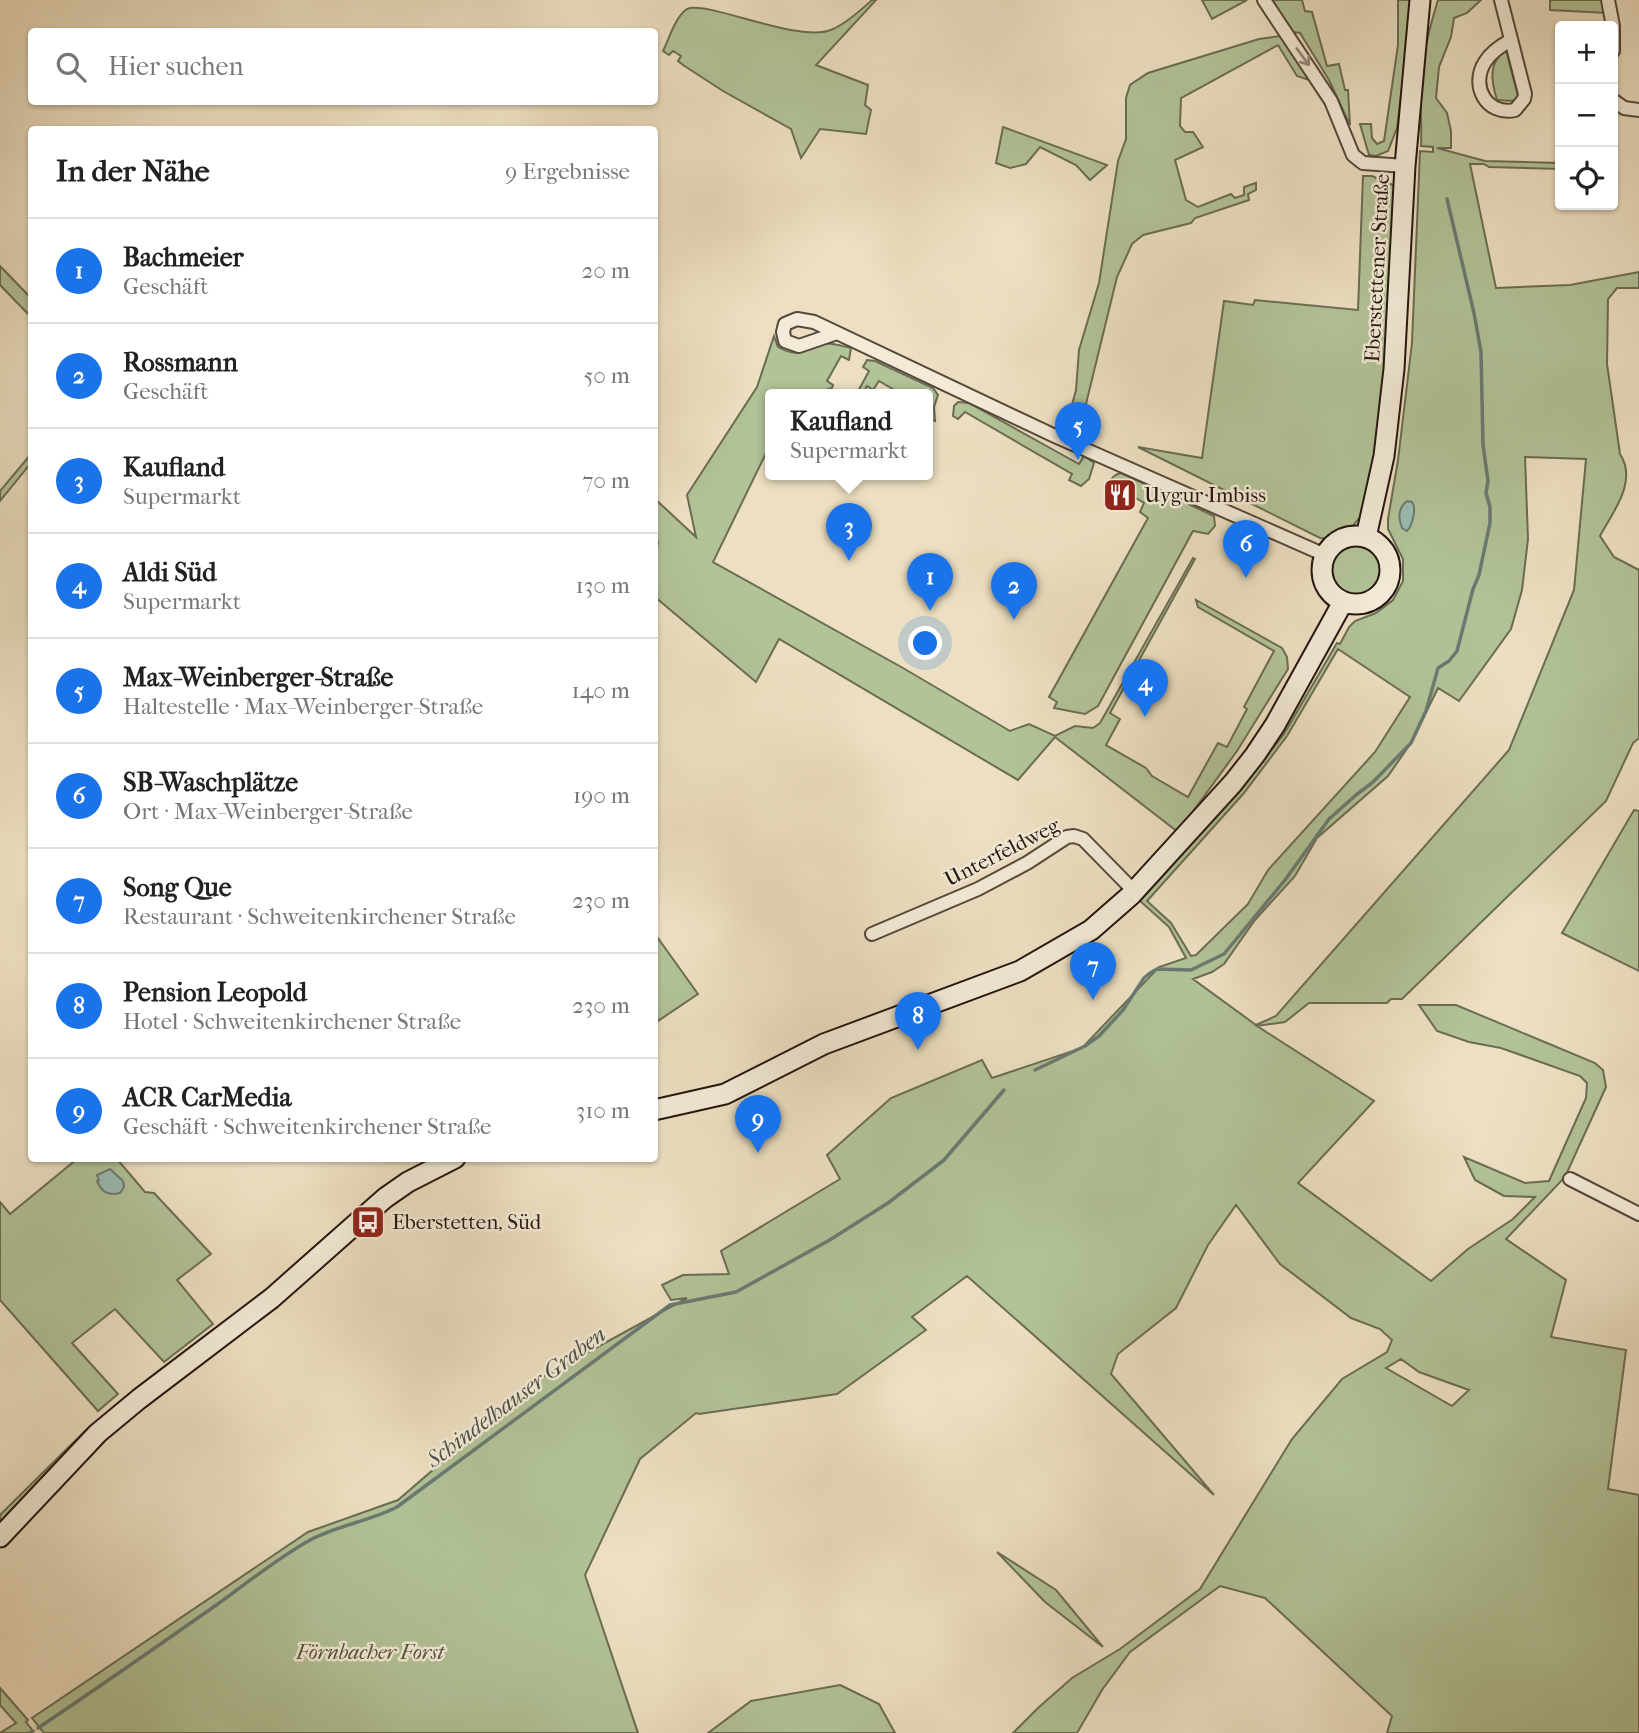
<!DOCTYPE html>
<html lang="de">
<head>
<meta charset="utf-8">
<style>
	:root { --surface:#fff; --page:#f2f2f2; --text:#222; --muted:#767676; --line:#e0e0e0; --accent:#1a73e8 }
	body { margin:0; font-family:"IM FELL French Canon",serif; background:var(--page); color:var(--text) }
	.controls { position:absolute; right:21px; top:21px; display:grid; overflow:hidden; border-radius:7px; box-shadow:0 2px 5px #0004 }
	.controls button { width:63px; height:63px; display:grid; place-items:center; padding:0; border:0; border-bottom:2px solid var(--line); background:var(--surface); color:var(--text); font:35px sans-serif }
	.you { position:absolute; left:926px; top:644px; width:24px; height:24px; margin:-18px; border:5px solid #fff; border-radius:50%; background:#1a73e8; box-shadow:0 0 0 10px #1a73e833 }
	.badge { display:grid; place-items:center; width:46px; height:46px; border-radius:50%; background:var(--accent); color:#fff; font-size:23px; font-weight:700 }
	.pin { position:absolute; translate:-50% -58px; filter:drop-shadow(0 2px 4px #0008) }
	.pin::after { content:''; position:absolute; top:37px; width:24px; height:21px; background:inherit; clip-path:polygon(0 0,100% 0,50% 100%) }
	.popup { position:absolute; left:765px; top:389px; width:168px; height:91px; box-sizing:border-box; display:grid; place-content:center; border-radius:7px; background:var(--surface); filter:drop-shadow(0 2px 5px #0005); font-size:23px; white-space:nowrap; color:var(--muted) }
	.popup b { font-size:26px; color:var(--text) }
	.popup::after { content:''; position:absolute; left:50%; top:100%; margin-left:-14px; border:14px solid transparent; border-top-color:var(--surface) }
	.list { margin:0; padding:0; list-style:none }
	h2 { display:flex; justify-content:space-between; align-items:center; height:91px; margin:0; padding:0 28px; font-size:30px }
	h2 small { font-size:23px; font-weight:400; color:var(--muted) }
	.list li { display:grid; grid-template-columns:46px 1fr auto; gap:21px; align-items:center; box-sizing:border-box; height:105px; padding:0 28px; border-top:2px solid var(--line) }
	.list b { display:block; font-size:26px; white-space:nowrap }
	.list p { margin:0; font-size:23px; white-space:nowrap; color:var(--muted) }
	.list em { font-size:23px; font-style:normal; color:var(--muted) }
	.icon { flex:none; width:38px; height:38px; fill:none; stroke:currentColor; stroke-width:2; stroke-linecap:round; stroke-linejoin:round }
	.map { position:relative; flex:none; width:1639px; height:1733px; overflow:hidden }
	.search { position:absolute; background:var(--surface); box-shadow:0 2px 5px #0004; left:28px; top:28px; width:630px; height:77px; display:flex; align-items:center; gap:18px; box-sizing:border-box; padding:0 24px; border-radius:7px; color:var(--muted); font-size:26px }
	.panel { position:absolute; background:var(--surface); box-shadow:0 2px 5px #0004; left:28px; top:126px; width:630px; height:1036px; border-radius:7px }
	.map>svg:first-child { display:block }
	.green { fill:#b2c398; stroke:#6b6c54; stroke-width:2; fill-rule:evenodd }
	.water { fill:#99bdb3; stroke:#6a7a72; stroke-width:2 }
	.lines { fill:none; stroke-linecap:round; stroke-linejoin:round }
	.stream { stroke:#6a7a72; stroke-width:3.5 }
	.street-casing { stroke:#56483c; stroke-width:16 }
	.secondary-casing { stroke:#241510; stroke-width:23 }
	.street { stroke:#f3ebd7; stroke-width:12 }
	.secondary { stroke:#f3ebd7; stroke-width:19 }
	.oneway { stroke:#968b7d }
	.labels { text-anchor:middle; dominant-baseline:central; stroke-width:5; stroke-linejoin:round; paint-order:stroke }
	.street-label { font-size:21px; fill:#241510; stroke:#f3ebd7 }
	.poi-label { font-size:21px; fill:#241510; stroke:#f3ebd7; text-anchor:start }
	.park-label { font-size:21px; font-style:italic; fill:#565240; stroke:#f3ebd7 }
	.water-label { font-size:23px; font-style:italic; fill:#4d5049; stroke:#f3ebd7 }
</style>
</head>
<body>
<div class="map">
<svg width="1639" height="1733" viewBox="0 0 1639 1733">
	<rect width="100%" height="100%" fill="#ede0c2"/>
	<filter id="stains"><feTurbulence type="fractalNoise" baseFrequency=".00286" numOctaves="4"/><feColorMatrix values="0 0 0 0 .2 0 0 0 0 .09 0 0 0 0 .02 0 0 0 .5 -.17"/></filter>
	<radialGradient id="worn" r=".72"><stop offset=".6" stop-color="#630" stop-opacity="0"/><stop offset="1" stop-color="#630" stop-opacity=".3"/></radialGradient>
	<g class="green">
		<path d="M872 0H876L816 65 868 85 865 105 871 110 866 134 820 129 801 158 791 129 723 91 683 65 678 61 681 56 673 51 669 55 663 51C669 39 675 17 687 9 708 0 801 45 833 29 847 23 861 10 872 0Z"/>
		<path d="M1202 0H1247L1212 19Z"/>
		<path d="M1270 0H1302L1305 11 1312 12 1327 66 1339 64 1345 90H1348L1350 125 1329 80 1300 33 1293 32Z"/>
		<path d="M1398 0H1413L1397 128 1388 151 1376 156 1369 155 1360 124H1371L1372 138 1377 144 1384 141 1398 45Z"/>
		<path d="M1438 0H1481L1467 13 1454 18 1451 37 1439 67 1436 98 1447 113 1451 131V148H1437L1485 161 1560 163V169L1489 167 1484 164H1470L1496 288 1570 285 1639 272V288H1617L1608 299 1607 364 1620 454C1638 481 1613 512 1600 536L1614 557 1639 570V738L1633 743 1606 801 1402 999H1391L1387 1003H1309L1285 1022 1257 1026 1374 1101 1298 1183 1431 1281 1468 1249 1513 1219 1535 1197 1504 1196 1475 1180 1464 1157 1525 1183 1549 1181 1586 1098 1587 1083 1580 1076 1501 1048 1469 1042 1437 1031 1419 1005H1456L1595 1063 1603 1070 1606 1087 1565 1177 1506 1239 1566 1280 1551 1337 1626 1350 1608 1489 1639 1495V1733H1387L1392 1716 1265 1598 1220 1586 1130 1652 1102 1690 1077 1733H1013L1038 1708 1072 1678 1120 1649 1200 1589 1292 1439 1342 1379 1387 1352 1392 1340 1380 1329 1351 1318 1280 1264 1236 1205 1208 1245 1176 1308 1118 1354 1111 1374 1214 1495 967 1276 912 1317 926 1330 837 1394 699 1414 696 1413 640 1459 585 1575 638 1733H44L32 1718 308 1532 398 1500 537 1380 687 1298 671 1300 662 1285 683 1275 729 1274 721 1251 840 1179 827 1155 891 1098 982 1060 992 1078 1082 1048 1159 967 1186 958 1169 927 1140 901 1241 790 1284 734 1337 643 1340 644 1349 627 1355 621 1376 613 1393 600 1403 581V559L1388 529V519L1398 460 1412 343 1420 151 1433 152V147L1421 146C1422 127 1420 109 1421 91 1421 59 1429 30 1438 0ZM1525 457 1586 459 1574 590 1509 750 1276 1016 1256 1025 1193 979 1212 972 1224 964 1255 920 1295 876 1317 838 1388 776 1411 743 1438 688 1459 701 1511 629 1522 590 1528 539ZM1338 649 1410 697 1375 752 1268 870 1248 904 1196 955 1191 956 1171 923 1147 901 1244 793 1287 736ZM1401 1359 1419 1372 1469 1390 1452 1406 1386 1368Z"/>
		<path d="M1550 0H1605L1608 13 1550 10Z"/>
		<path d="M1280 36 1288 41 1309 80 1297 76 1278 45 1181 98 1180 126 1185 132H1193L1203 147 1175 160 1186 200 1198 207 1231 194 1235 198 1244 195V187L1256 183V190L1248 194 1249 200 1195 218 1191 223 1143 235 1132 244 1117 277 1084 412V420L1091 426 1088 432 1085 434 1071 427 1074 415 1070 412 1076 390 1079 350 1099 283 1118 161 1126 139V98L1130 85 1148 73 1259 39Z"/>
		<path d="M1506 50 1518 96 1513 101 1497 100C1491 81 1488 62 1506 50Z"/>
		<path d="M1003 127 1107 165 1090 180 1076 165 1040 147 1026 164 1010 168 996 163Z"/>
		<path d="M1363 176H1372L1395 186 1394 263 1378 447 1361 516 1352 527 1341 531 1331 539 1320 538 1138 447 1202 458 1224 301 1253 305 1255 300 1358 310Z"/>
		<path d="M0 266 31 298V317L0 285Z"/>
		<path d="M774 336 778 347C799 359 802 349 822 344 830 342 842 346 851 348L849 360 841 356 827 381 833 385 832 388 812 395H770V445L713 562 903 668 1010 731 1029 724 1055 736 1075 726 1093 728 1100 723 1193 558 1195 559 1110 713 1120 719 1106 745 1146 768 1152 776 1188 797 1218 743 1227 747 1247 709 1244 707 1274 651 1198 607 1196 600 1282 648 1287 657 1288 669 1237 751 1178 832 1055 737 1018 780 779 639 756 682 655 597V557L658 542 655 539 654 498 696 537 687 495 757 387Z"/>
		<path d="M867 360 875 361 933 388 938 395 934 407 935 421 928 418 930 411 928 409V395H903L879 381 873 390 867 386 862 395H856L869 371 863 367Z"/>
		<path d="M958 402 969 403 1079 464 1084 456 1094 463 1089 479 1081 486 1069 480 1072 474 965 412 958 419 953 416 954 406Z"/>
		<path d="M31 454V463L0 501V491Z"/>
		<path d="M1121 473 1214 516 1215 526 1208 534 1193 531 1098 706 1085 714 1054 708 1057 702 1049 697 1148 518 1140 512 1144 503 1116 486 1110 494C1106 485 1111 475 1121 473Z"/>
		<circle cx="1355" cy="570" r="29"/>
		<path d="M1634 810 1639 811V971L1562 933Z"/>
		<path d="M655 934 698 994 655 1023H654Z"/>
		<path d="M77 1159H117L145 1192 154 1193 211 1254 177 1280 213 1324 164 1362 115 1309 72 1343 118 1394 98 1411 0 1300V1202L10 1214Z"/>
		<path d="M87 1429H89L0 1528V1515Z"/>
		<path d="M997 1552 1056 1590 1103 1647 1045 1602Z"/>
		<path d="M840 1685 879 1704 895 1733H708L751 1701Z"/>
		<path d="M0 1688 28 1720 26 1722 33 1731 30 1733H0L16 1723 0 1705Z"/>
	</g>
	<g class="water">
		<path d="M1407 501 1412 502C1417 508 1412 526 1407 531L1402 528C1398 518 1398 508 1407 501Z"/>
		<path d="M110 1169 123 1181 124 1187 120 1193C109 1196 101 1192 97 1181L99 1180 97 1175Z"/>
	</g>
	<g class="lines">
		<g class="stream">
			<path d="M1035 1070 1085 1046 1099 1036 1123 1010 1144 978 1150 973 1157 969 1191 970 1224 954 1285 880 1329 819 1356 795 1373 782 1411 743 1426 711 1438 668 1449 661 1457 651 1473 589 1479 575 1490 523V507L1486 493 1488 481 1483 445 1481 352 1474 313 1447 199"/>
			<path d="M0 1523 11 1512"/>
			<path d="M38 1728C98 1688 156 1647 215 1606 246 1584 277 1558 312 1539 339 1525 370 1521 397 1507L670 1305 736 1292 828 1241 888 1203 944 1160 1004 1090"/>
			<path d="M29 1733 33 1731"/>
		</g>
		<g class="street-casing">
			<g id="street">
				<path d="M1264 0 1331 101 1353 155 1363 163 1405 166"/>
				<path d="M1501 0 1525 94 1524 99 1515 110C1486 116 1470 85 1485 62 1491 52 1502 45 1511 40"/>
				<path d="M1608 0 1613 26"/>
				<path d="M1613 30V51"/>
				<path d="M1613 100 1624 108 1639 110"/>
				<path d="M837 333 799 346 785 341 783 332 785 324 797 319 814 322 1057 437 1325 555"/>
				<path d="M872 934 978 889 1027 863 1067 837 1074 836 1083 839 1134 891"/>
				<path d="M1570 1179 1639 1214"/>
			</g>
		</g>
		<g class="secondary-casing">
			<g id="secondary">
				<circle cx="1356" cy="570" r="34"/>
				<path d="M1366 537 1384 456 1394 369 1405 166 1420 0"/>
				<path d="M654 1110 725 1094 824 1044 1020 971 1091 930 1131 895 1233 783 1255 755 1275 725 1343 602"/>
				<path d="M0 1537 98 1433 139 1399 272 1298 385 1198 408 1182 455 1158"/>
			</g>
		</g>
		<use href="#street" class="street"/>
		<use href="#secondary" class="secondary"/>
	</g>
	<defs><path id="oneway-shaft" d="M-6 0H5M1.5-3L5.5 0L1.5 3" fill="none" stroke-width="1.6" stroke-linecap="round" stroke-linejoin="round" transform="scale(1.75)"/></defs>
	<use class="oneway" href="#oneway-shaft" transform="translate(1303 57) rotate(54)"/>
	<defs>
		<g id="restaurant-square" transform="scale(1.75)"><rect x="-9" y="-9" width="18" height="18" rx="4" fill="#8f2418" stroke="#f3ebd7"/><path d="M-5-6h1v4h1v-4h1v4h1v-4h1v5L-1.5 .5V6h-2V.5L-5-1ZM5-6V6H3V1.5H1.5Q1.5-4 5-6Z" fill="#fff"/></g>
		<g id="bus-square" transform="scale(1.75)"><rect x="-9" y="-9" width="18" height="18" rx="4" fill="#8f2418" stroke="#f3ebd7"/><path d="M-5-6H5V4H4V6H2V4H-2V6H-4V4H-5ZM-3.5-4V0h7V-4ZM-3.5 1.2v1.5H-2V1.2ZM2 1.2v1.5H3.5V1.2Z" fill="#fff"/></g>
	</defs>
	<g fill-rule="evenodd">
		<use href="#restaurant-square" x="1120" y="495"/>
		<use href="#bus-square" x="368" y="1222"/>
	</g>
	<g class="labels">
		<g class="street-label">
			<text transform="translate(1377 268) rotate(-87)">Eberstettener Straße</text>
			<text transform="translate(1002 852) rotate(-27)">Unterfeldweg</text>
		</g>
		<g class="poi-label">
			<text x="1144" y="495">Uygur Imbiss</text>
			<text x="392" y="1222">Eberstetten, Süd</text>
		</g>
		<g class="park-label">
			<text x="370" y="1652">Förnbacher Forst</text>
		</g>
		<g class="water-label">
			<text transform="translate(516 1397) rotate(-37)">Schindelhauser Graben</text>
		</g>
	</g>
	<rect width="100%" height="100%" filter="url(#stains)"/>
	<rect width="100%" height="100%" fill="url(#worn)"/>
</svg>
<div class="controls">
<button>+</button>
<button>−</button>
<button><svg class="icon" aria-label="locate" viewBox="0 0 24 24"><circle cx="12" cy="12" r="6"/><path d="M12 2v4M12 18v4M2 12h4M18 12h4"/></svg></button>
</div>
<div class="you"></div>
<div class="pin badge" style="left:930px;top:611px">1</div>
<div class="pin badge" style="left:1014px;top:620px">2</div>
<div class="pin badge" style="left:849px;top:561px">3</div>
<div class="popup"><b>Kaufland</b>Supermarkt</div>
<div class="pin badge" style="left:1145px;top:717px">4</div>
<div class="pin badge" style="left:1078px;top:460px">5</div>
<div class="pin badge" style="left:1246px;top:578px">6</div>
<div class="pin badge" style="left:1093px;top:1000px">7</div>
<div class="pin badge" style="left:918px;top:1050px">8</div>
<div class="pin badge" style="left:758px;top:1153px">9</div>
<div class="search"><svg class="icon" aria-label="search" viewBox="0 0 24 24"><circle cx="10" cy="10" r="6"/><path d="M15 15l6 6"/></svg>Hier suchen</div>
<section class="panel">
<h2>In der Nähe<small>9 Ergebnisse</small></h2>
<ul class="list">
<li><span class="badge">1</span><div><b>Bachmeier</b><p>Geschäft</p></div><em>20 m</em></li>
<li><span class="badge">2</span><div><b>Rossmann</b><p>Geschäft</p></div><em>50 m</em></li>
<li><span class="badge">3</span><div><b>Kaufland</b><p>Supermarkt</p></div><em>70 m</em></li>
<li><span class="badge">4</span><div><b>Aldi Süd</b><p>Supermarkt</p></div><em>130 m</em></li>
<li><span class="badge">5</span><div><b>Max-Weinberger-Straße</b><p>Haltestelle · Max-Weinberger-Straße</p></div><em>140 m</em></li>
<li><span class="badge">6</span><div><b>SB-Waschplätze</b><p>Ort · Max-Weinberger-Straße</p></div><em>190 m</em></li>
<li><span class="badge">7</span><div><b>Song Que</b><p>Restaurant · Schweitenkirchener Straße</p></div><em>230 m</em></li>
<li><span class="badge">8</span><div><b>Pension Leopold</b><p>Hotel · Schweitenkirchener Straße</p></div><em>230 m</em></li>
<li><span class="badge">9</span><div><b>ACR CarMedia</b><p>Geschäft · Schweitenkirchener Straße</p></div><em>310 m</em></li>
</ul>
</section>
</div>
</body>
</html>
